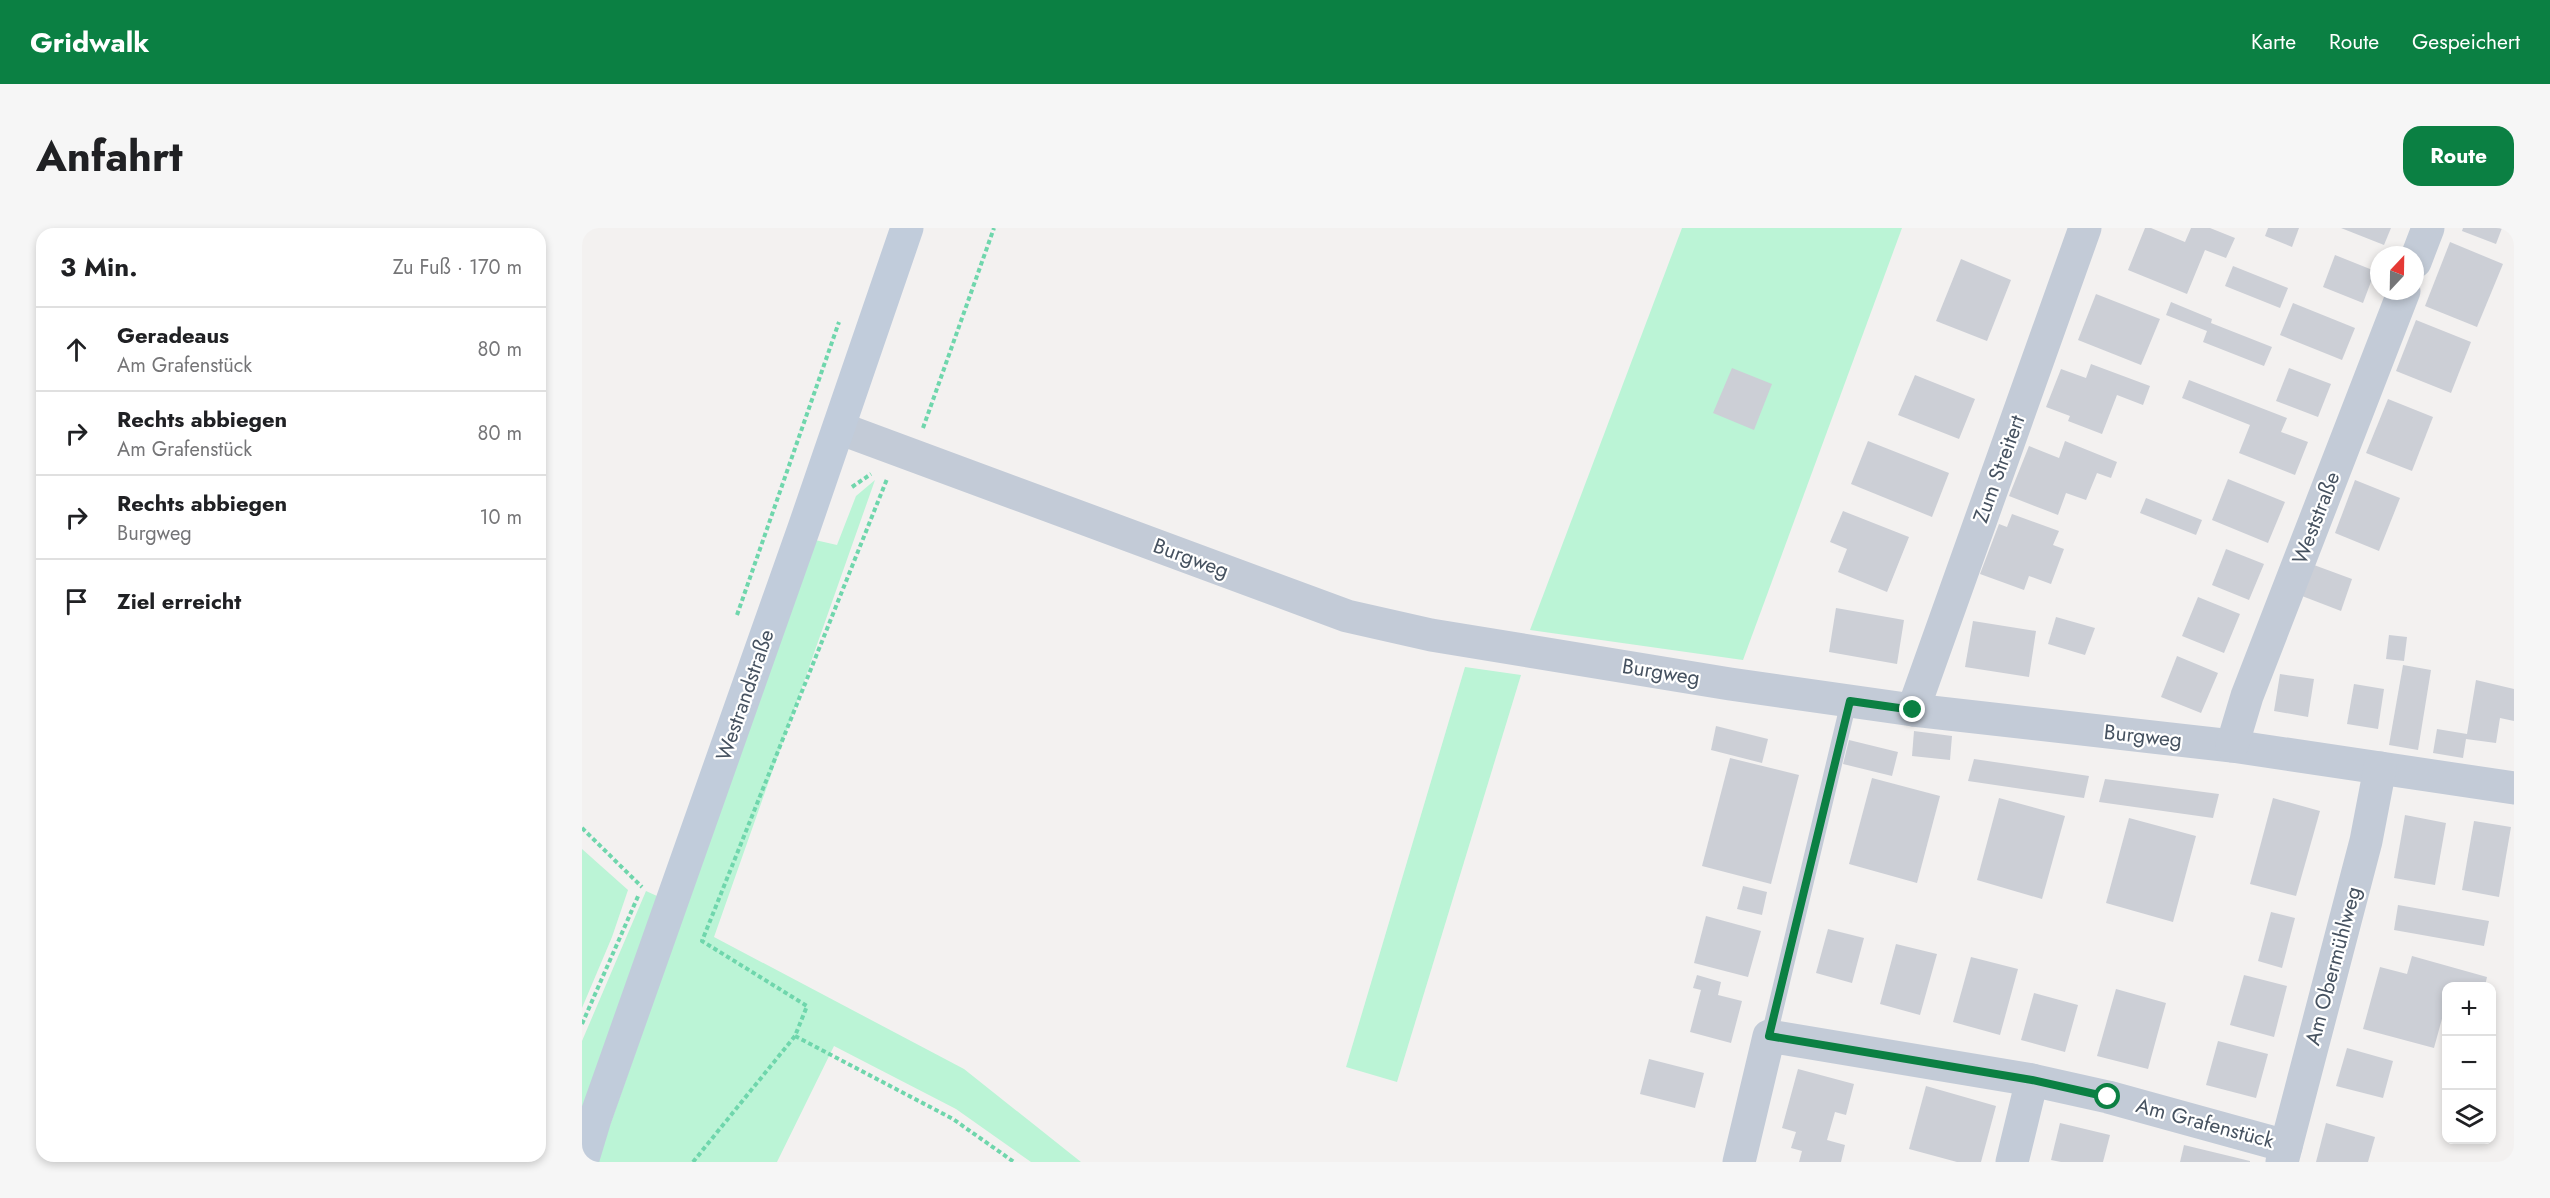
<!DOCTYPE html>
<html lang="de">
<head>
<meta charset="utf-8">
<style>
	:root { --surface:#fff; --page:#f6f6f6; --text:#202124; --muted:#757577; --line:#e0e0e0; --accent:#0b8043 }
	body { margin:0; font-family:Jost,sans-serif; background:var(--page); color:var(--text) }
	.controls { position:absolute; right:18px; bottom:18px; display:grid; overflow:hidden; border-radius:12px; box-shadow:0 3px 9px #0003 }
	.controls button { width:54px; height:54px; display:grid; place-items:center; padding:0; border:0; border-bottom:2px solid var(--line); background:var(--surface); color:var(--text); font:30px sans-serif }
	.compass { position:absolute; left:1788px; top:18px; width:54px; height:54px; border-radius:50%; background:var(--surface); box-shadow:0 3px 9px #0003; rotate:22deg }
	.stop { position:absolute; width:18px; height:18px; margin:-14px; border:4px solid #0b8043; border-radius:50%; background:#fff }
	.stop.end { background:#0b8043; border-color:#fff; box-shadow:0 2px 6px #0008 }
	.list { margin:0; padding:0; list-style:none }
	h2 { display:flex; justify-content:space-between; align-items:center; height:78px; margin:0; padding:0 24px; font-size:26px }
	h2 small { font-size:20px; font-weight:400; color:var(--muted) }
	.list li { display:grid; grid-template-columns:39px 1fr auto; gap:18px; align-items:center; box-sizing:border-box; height:84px; padding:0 24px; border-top:2px solid var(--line) }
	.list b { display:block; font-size:22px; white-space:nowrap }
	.list p { margin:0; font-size:20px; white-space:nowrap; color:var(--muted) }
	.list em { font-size:20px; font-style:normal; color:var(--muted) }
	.icon { flex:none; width:33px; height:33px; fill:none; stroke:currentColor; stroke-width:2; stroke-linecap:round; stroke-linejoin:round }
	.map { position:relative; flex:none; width:1932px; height:934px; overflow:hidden; border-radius:18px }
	header { display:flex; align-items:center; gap:36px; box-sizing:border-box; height:84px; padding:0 30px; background:var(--accent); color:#fff }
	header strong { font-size:28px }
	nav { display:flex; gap:33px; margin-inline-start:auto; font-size:21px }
	.intro { display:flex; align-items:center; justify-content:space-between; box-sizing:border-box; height:144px; padding:0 36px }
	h1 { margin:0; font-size:42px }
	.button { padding:15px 27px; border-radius:18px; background:var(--accent); color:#fff; font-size:21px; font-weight:700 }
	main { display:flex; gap:36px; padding:0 36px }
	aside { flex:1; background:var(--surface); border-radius:18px; box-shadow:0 3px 9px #0003 }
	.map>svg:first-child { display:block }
	.green { fill:#bbf4d6 }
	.building { fill:#cccfd6 }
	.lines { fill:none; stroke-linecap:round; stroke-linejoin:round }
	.path { stroke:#6fd6ac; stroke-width:4; stroke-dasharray:4.5 3; stroke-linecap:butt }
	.service { stroke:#c3cbd7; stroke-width:16 }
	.minor { stroke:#c3cbd7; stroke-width:33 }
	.secondary { stroke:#c1ccdb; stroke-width:33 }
	.route { stroke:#0b8043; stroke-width:8 }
	.labels { text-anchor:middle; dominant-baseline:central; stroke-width:4.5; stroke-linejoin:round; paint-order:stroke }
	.street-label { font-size:21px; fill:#465260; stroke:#fff }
</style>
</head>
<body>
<header>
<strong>Gridwalk</strong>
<nav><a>Karte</a><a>Route</a><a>Gespeichert</a></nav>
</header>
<div class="intro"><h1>Anfahrt</h1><a class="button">Route</a></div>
<main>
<aside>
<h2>3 Min.<small>Zu Fuß · 170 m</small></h2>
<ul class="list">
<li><svg class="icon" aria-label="ahead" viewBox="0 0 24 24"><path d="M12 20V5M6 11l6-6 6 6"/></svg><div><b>Geradeaus</b><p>Am Grafenstück</p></div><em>80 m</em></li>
<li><svg class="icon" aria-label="right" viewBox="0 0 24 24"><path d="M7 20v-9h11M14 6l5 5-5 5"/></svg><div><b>Rechts abbiegen</b><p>Am Grafenstück</p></div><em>80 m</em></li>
<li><svg class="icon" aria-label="right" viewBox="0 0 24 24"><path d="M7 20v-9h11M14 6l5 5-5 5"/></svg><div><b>Rechts abbiegen</b><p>Burgweg</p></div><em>10 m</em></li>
<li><svg class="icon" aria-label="arrive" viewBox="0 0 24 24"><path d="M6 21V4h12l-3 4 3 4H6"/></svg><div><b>Ziel erreicht</b></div></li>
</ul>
</aside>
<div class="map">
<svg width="1932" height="934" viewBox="0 0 1932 934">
	<rect width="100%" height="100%" fill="#f3f1f0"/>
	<g class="green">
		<path d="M1100 0H1320L1161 432 948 402Z"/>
		<path d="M293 252 132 709 382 841 499 934H449L374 881 252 818 195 934H15L233 312 255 317 274 268Z"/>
		<path d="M883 439 939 447 815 854 764 839Z"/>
		<path d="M0 621 46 662 30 709 0 780Z"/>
		<path d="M64 663 75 668 0 888V813Z"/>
	</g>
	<g class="building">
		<path d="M1563 0H1569L1603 14 1609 0H1628L1653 10 1644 30 1623 22 1605 66 1546 42Z"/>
		<path d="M1686 0H1717L1710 19 1683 8Z"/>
		<path d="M1759 0H1809L1802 17Z"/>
		<path d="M1881 0H1920L1914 16 1880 3Z"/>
		<path d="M1868 14 1921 36 1895 99 1843 78Z"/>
		<path d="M1753 27 1793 43 1781 75 1741 59Z"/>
		<path d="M1379 31 1429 52 1405 113 1354 93Z"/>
		<path d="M1651 38 1706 60 1698 80 1643 58Z"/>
		<path d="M1514 66 1578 91 1559 137 1496 112Z"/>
		<path d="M1589 74 1630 91 1629 95 1690 119 1682 138 1621 114 1625 103 1584 87Z"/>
		<path d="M1711 75 1773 100 1760 132 1698 107Z"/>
		<path d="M1834 92 1889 114 1869 165 1814 143Z"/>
		<path d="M1509 136 1568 158 1561 177 1535 167 1520 206 1486 193 1488 188 1464 179 1479 141 1504 150Z"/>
		<path d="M1150 140 1190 156 1172 202 1131 185Z"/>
		<path d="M1707 140 1749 156 1736 189 1694 173Z"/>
		<path d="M1333 147 1393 171 1377 211 1316 187Z"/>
		<path d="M1607 152 1705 190 1699 204 1726 214 1713 247 1657 225 1668 197 1600 170Z"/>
		<path d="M1806 171 1851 189 1830 243 1784 225Z"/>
		<path d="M1286 213 1367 245 1350 289 1269 256Z"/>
		<path d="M1483 213 1535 234 1529 250 1515 245 1504 272 1484 265 1476 287 1427 268 1447 218 1477 230Z"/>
		<path d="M1646 251 1703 274 1686 315 1630 292Z"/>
		<path d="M1773 252 1818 270 1797 323 1753 305Z"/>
		<path d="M1564 270 1620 292 1614 307 1558 285Z"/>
		<path d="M1261 283 1327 309 1305 364 1256 344 1265 321 1248 314Z"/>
		<path d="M1430 286 1477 303 1471 317 1482 321 1469 356 1447 348 1442 362 1398 346 1417 296 1425 299Z"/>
		<path d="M1644 321 1682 336 1667 372 1630 357Z"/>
		<path d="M1732 337 1770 351 1759 383 1720 368Z"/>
		<path d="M1616 369 1658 386 1642 425 1600 408Z"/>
		<path d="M1254 380 1322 392 1315 436 1247 424Z"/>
		<path d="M1474 389 1513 400 1503 427 1466 416Z"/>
		<path d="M1391 393 1454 403 1447 449 1383 439Z"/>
		<path d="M1807 407 1825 409 1822 433 1804 431Z"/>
		<path d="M1595 428 1636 445 1619 485 1579 469Z"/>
		<path d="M1821 437 1849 442 1836 522 1807 517Z"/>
		<path d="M1698 446 1732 451 1726 489 1692 483Z"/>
		<path d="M1894 452 1932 461V493L1918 490 1914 515 1884 511 1881 530 1851 525 1855 501 1885 506Z"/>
		<path d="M1772 456 1802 461 1796 501 1765 496Z"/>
		<path d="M1134 498 1186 511 1180 535 1129 522Z"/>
		<path d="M1332 503 1370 508 1368 532 1330 528Z"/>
		<path d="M1267 512 1316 524 1310 548 1261 536Z"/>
		<path d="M1148 530 1217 547 1189 656 1120 638Z"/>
		<path d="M1392 531 1507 548 1502 570 1386 553Z"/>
		<path d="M1290 550 1358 568 1335 655 1267 636Z"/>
		<path d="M1523 551 1637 566 1631 590 1517 574Z"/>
		<path d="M1417 570 1483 588 1460 671 1395 652Z"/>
		<path d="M1691 570 1738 583 1714 668 1668 656Z"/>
		<path d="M1823 587 1864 595 1853 657 1812 650Z"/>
		<path d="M1547 590 1614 608 1591 694 1524 675Z"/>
		<path d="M1892 593 1929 599 1917 669 1880 662Z"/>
		<path d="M1161 658 1185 664 1180 687 1155 681Z"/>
		<path d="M1816 677 1907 693 1902 718 1812 702Z"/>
		<path d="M1689 684 1713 690 1700 740 1676 733Z"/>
		<path d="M1124 688 1179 703 1166 749 1112 735Z"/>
		<path d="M1246 701 1282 710 1270 755 1234 745Z"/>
		<path d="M1314 716 1355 726 1338 787 1298 776Z"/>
		<path d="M1830 728 1905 749 1903 758H1864V776L1852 820 1781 801 1798 739 1825 746Z"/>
		<path d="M1389 729 1436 741 1418 807 1371 794Z"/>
		<path d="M1115 747 1139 754 1136 767 1160 773 1149 815 1108 804 1119 762 1111 760Z"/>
		<path d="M1662 747 1705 758 1692 809 1648 797Z"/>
		<path d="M1534 761 1584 775 1566 841 1515 828Z"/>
		<path d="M1452 765 1496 777 1483 824 1439 812Z"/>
		<path d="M1636 813 1686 826 1674 870 1624 857Z"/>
		<path d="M1765 820 1811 833 1801 870 1754 858Z"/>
		<path d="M1067 831 1122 845 1113 880 1058 866Z"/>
		<path d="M1216 841 1272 856 1264 887 1253 884 1245 912 1263 917 1259 934H1217L1220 923 1209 920 1214 904 1200 900Z"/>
		<path d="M1344 858 1414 878 1399 934H1375L1327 921Z"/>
		<path d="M1478 895 1528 907 1521 934H1479L1469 932Z"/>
		<path d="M1744 895 1793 909 1786 934H1734Z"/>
		<path d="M1602 917 1668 933V934H1598Z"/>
	</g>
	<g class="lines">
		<g class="path">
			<path d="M341 200 412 0"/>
			<path d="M270 259 289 246"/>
			<path d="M155 387 257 94"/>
			<path d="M0 600 60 659"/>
			<path d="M0 796 57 666"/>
			<path d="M213 808 371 891 432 934"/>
			<path d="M111 934 213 808 225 778 120 713 305 251"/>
		</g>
		<path class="service" d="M1187 808 1267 473"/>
		<g class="minor">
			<path d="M1833 34 1846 0"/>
			<path d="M257 200 765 388 849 407 1148 456 1331 482 1650 518 1932 560"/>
			<path d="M1331 482 1503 0"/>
			<path d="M1650 518 1665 468 1822 63"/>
			<path d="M1157 934 1187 808 1450 852 1526 869 1704 918"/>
			<path d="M1430 934 1450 852"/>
			<path d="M1700 934 1784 613 1798 540"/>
		</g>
		<path class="secondary" d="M0 934 13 891 222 300 325 0"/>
	</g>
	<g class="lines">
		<path class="route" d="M1331 482 1268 473 1187 808 1450 852 1526 869"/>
	</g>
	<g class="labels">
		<g class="street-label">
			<text transform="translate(1417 241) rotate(-70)">Zum Streitert</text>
			<text transform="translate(1734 290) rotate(-69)">Weststraße</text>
			<text transform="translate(609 330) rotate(20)">Burgweg</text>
			<text transform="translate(1079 444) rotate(9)">Burgweg</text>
			<text transform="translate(163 467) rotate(-71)">Westrandstraße</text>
			<text transform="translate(1561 508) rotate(6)">Burgweg</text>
			<text transform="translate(1751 738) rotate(-75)">Am Obermühlweg</text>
			<text transform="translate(1623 895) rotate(15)">Am Grafenstück</text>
		</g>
	</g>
</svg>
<div class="controls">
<button>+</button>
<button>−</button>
<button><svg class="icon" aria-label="layers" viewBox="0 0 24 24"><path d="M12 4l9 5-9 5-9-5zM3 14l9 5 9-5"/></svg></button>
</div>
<svg class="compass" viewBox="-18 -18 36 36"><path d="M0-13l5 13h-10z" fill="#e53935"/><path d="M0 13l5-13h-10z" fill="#757577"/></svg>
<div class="stop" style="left:1526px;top:869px"></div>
<div class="stop end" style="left:1331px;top:482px"></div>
</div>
</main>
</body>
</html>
